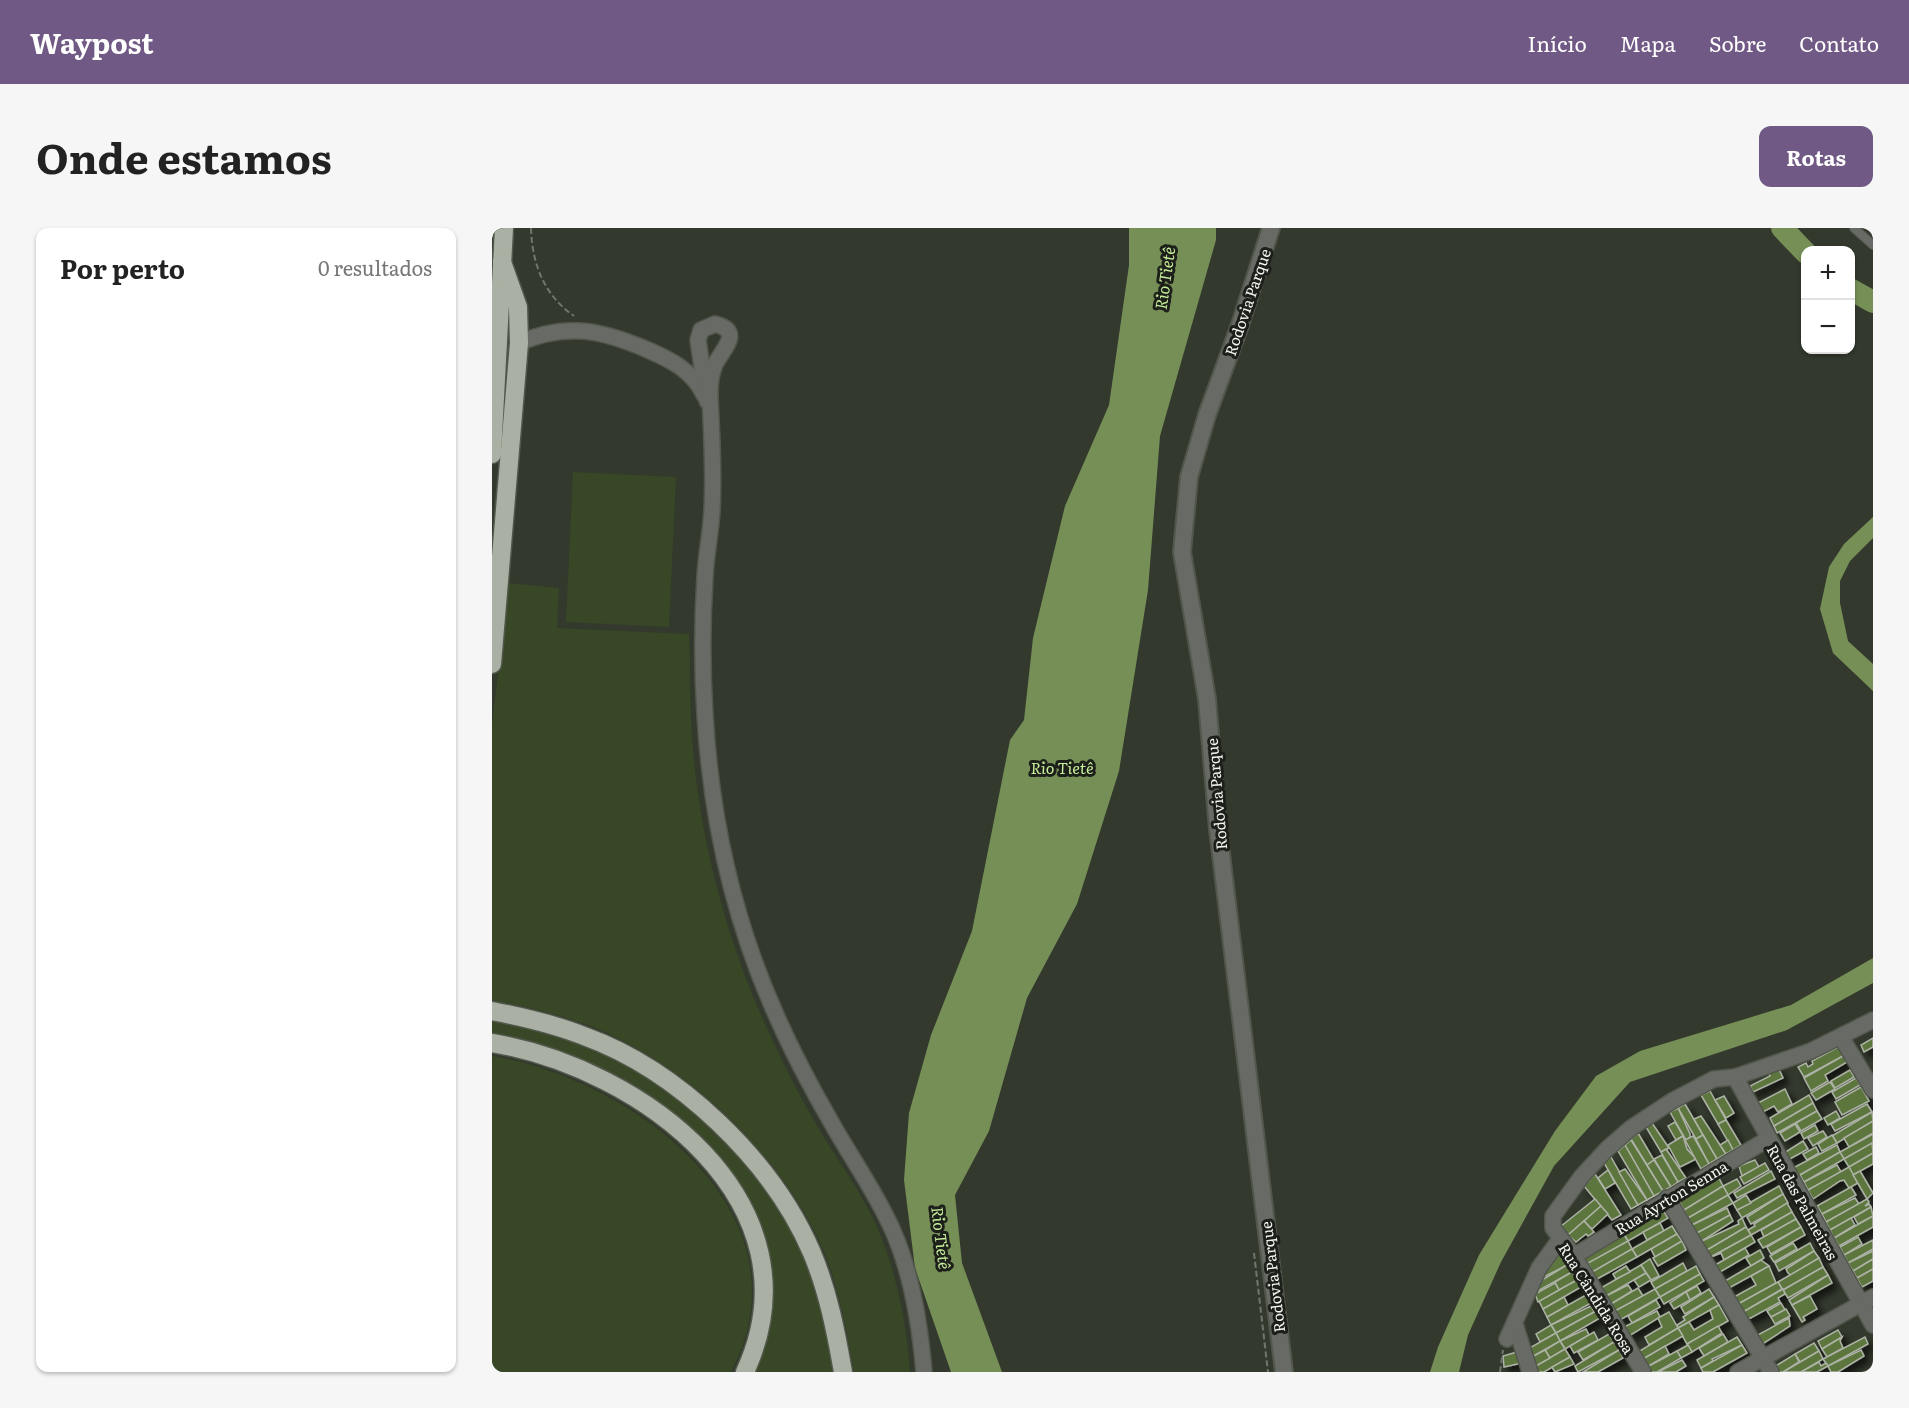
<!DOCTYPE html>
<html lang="pt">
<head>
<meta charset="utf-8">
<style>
	:root { --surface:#fff; --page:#f6f6f6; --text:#222; --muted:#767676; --line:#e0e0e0; --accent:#715985 }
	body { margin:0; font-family:Literata,serif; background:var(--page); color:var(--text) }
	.controls { position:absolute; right:18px; top:18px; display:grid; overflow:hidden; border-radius:12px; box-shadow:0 2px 4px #0004 }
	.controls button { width:54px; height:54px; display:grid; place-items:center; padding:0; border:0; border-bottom:2px solid var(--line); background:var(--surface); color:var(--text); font:30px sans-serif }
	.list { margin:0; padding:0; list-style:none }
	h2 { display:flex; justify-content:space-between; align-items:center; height:78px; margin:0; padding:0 24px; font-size:26px }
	h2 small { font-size:20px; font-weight:400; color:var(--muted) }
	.map { position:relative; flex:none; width:1381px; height:1144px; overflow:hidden; border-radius:12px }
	header { display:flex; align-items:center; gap:36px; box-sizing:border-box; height:84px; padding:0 30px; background:var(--accent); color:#fff }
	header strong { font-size:28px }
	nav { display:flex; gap:33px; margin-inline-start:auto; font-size:21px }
	.intro { display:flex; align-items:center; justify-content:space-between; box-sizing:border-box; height:144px; padding:0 36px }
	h1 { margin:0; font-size:42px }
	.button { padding:15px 27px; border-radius:12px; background:var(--accent); color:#fff; font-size:21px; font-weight:700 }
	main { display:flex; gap:36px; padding:0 36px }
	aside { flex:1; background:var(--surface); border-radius:12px; box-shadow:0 2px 4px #0004 }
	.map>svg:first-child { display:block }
	.green { fill:#384725 }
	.water { fill:#768f57 }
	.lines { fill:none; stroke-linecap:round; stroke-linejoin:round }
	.river { stroke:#768f57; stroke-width:22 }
	.building { fill:#5d763e; stroke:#adb3a6; stroke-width:1.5; filter:url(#shadow) }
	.service-casing { stroke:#52574c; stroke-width:10 }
	.minor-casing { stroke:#52574c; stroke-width:18 }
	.tertiary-casing { stroke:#52574c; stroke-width:20 }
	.motorway-casing { stroke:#52574c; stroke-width:21 }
	.path { stroke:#71766c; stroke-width:2; stroke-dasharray:6 3; stroke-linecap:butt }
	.service { stroke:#676a65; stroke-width:8 }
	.minor { stroke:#676a65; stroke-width:15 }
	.tertiary { stroke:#676a65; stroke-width:16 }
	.motorway { stroke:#aab0a3; stroke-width:18 }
	.labels { text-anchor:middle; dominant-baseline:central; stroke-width:6; stroke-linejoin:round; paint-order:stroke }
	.street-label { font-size:15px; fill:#f2f6ef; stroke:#1c1f1a }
	.water-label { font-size:16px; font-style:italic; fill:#c8ef9b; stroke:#1c1f1a }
</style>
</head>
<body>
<header>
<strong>Waypost</strong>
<nav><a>Início</a><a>Mapa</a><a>Sobre</a><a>Contato</a></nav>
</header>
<div class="intro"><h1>Onde estamos</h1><a class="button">Rotas</a></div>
<main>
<aside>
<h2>Por perto<small>0 resultados</small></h2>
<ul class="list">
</ul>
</aside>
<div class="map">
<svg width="1381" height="1144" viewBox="0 0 1381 1144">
	<defs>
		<filter id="shadow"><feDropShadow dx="5.5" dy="5.5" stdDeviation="3" flood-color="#0009"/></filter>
	</defs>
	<rect width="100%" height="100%" fill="#33392d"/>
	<g class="green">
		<path d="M81 244 184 249 177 399 74 394Z"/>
		<path d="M17 355 67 360 65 400 197 406C198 449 198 491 202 533 211 622 236 714 273 796 289 831 307 868 327 901 348 937 375 971 390 1011 406 1053 415 1099 418 1144H362C355 1102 347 1060 331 1021 290 926 193 834 96 797 65 786 33 778 0 772V496Z"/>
		<path d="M0 790C36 797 71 808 105 821 189 855 280 946 314 1029 329 1066 335 1105 344 1144H261C290 1081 286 1006 241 950 233 940 222 930 213 921 203 910 193 897 182 888 131 846 64 818 0 807Z"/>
		<path d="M0 828C140 851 322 985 239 1144H0Z"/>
	</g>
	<g class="water">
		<path d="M637 0H724V12L668 208 656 362 627 543 585 676 535 770 497 903 463 967 470 1035 510 1144H459L423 1040 412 952 417 885 439 807 480 703 518 512 532 492 541 410 573 278 617 177 637 37Z"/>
		<path d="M1381 289V310L1358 333 1348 353V375L1356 413 1381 436V463L1341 425 1328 381 1337 339 1352 316Z"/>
		<path d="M1381 730V755L1295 802 1138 854 1062 938 1009 1034 976 1107 967 1144H938L946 1119 987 1027 1063 903 1104 848 1148 823 1299 777Z"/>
	</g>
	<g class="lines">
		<g class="river">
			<path d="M1290 0 1314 25"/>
			<path d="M1358 61 1381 74"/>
		</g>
	</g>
	<g class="building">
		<path d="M1381 810V819L1372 824 1369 817Z"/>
		<path d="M1346 819 1351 828 1312 849 1306 839 1314 835 1316 839 1321 836 1320 833Z"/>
		<path d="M1351 828 1355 834 1333 847 1336 853 1319 863 1312 850Z"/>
		<path d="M1286 839 1291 850 1261 864 1258 858 1278 848 1276 843Z"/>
		<path d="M1358 842 1362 849 1343 860 1339 853Z"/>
		<path d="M1364 850 1368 857 1344 871 1340 864Z"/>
		<path d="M1338 854 1343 861 1324 872 1319 865Z"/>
		<path d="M1369 859 1377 873 1350 887 1343 874Z"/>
		<path d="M1293 861 1300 876 1286 884 1282 878 1269 885 1264 876Z"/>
		<path d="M1218 863 1234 892 1226 896 1209 867Z"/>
		<path d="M1317 867 1321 875 1282 898 1278 890Z"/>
		<path d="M1232 868 1242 885 1234 890 1223 872Z"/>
		<path d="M1321 875 1325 883 1285 905 1282 898Z"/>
		<path d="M1193 876 1211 907 1204 911 1186 880Z"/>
		<path d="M1375 876 1380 884 1343 903 1339 896Z"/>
		<path d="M1186 880 1198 906V909L1194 912 1178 884Z"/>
		<path d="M1325 883 1330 891 1309 903 1304 895Z"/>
		<path d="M1344 883 1348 890 1336 897 1332 890Z"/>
		<path d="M1380 884 1381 893 1345 915 1340 908Z"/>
		<path d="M1209 888 1234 926 1225 931 1202 891Z"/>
		<path d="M1234 892 1249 917 1241 922 1226 896Z"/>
		<path d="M1381 893V905L1357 919 1352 910Z"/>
		<path d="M1183 894 1191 908 1184 912 1176 898Z"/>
		<path d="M1160 895 1177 920 1169 924 1154 899Z"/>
		<path d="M1303 896 1308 904 1293 913 1288 905Z"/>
		<path d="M1323 897 1326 903 1312 911 1309 905Z"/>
		<path d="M1331 903 1335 909 1321 918 1316 910Z"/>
		<path d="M1146 905 1162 932 1155 937 1139 911Z"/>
		<path d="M1381 906V915L1352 931 1348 924Z"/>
		<path d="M1211 907 1225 931 1217 936 1204 911Z"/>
		<path d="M1340 907 1345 915 1330 923 1326 916Z"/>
		<path d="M1191 908 1195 921 1204 931 1188 939 1176 917Z"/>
		<path d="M1201 908 1217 936 1209 941 1193 912Z"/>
		<path d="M1139 912 1171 963 1162 968 1133 917Z"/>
		<path d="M1236 912 1241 922 1234 926 1228 917Z"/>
		<path d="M1311 913 1316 921 1296 932 1292 925Z"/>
		<path d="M1380 915 1381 925 1357 939 1352 931Z"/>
		<path d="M1133 917 1162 968 1155 972 1126 923Z"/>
		<path d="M1345 917 1348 924 1306 948 1301 940Z"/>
		<path d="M1324 919 1327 925 1315 932 1311 926Z"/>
		<path d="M1174 921 1194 950 1186 954 1169 924Z"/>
		<path d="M1348 924 1352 931 1312 954 1308 947Z"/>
		<path d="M1381 925V936L1361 947 1357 939Z"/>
		<path d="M1170 927 1186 954 1179 959 1162 931Z"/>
		<path d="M1119 929 1146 977 1139 981 1112 935Z"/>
		<path d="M1162 932 1179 959 1171 963 1155 937Z"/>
		<path d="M1263 932 1267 939 1250 948 1247 938Z"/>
		<path d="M1273 935 1277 942 1252 956 1248 949Z"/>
		<path d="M1345 937 1349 944 1316 962 1312 954Z"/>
		<path d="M1357 939 1366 955 1357 960 1352 952 1348 953 1321 971 1316 962Z"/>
		<path d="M1133 941 1155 972 1146 977 1127 944Z"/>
		<path d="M1116 942 1123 955 1113 961 1106 950Z"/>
		<path d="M1279 943 1283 951 1245 970 1242 965Z"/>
		<path d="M1368 943 1381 965 1375 971 1361 947Z"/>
		<path d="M1103 946 1129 987 1120 992 1092 958Z"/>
		<path d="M1227 950 1231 958 1192 982 1187 973Z"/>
		<path d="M1245 951 1249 958 1236 967 1231 958Z"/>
		<path d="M1231 958 1236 967 1196 990 1192 982Z"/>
		<path d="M1287 958 1291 966 1250 990 1245 982Z"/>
		<path d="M1359 959 1364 967 1330 986 1325 978Z"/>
		<path d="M1291 966 1296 975 1259 996 1255 989Z"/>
		<path d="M1236 967 1241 975 1200 997 1196 990Z"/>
		<path d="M1254 967 1259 975 1245 982 1241 975Z"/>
		<path d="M1363 970 1367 976 1334 994 1330 986Z"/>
		<path d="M1103 971 1109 978 1076 1007 1068 999Z"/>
		<path d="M1375 971 1377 974 1373 978 1377 976 1379 979 1338 1002 1334 994Z"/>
		<path d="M1295 975 1300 984 1259 1007 1256 1002 1263 998 1262 996Z"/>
		<path d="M1109 978 1116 986 1100 1001 1092 993Z"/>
		<path d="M1379 979 1381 988 1366 996 1362 989Z"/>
		<path d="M1235 980 1238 987 1205 1005 1200 997Z"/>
		<path d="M1171 982 1176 990 1136 1013 1132 1006Z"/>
		<path d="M1300 984 1304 991 1272 1009 1269 1002Z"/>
		<path d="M1238 987 1241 993 1210 1013 1205 1005Z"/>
		<path d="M1381 988V999L1347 1018 1342 1010Z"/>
		<path d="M1250 990 1254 999 1215 1022 1210 1013 1247 996 1246 993Z"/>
		<path d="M1359 990 1363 997 1342 1010 1338 1002Z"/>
		<path d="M1304 991 1309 999 1271 1020 1266 1012Z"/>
		<path d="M1092 993 1102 1004 1096 1008 1094 1006 1084 1014 1076 1007Z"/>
		<path d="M1168 995 1172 1003 1155 1012 1151 1004Z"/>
		<path d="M1180 998 1185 1006 1145 1029 1140 1021Z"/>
		<path d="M1254 999 1259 1007 1219 1029 1215 1022Z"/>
		<path d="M1309 999 1313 1007 1279 1026 1275 1019Z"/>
		<path d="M1131 1005 1136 1013 1096 1036 1091 1028Z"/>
		<path d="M1185 1006 1190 1013 1163 1029 1159 1021Z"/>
		<path d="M1259 1007 1263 1014 1232 1032 1229 1025 1219 1029Z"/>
		<path d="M1366 1009 1370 1016 1352 1027 1348 1019Z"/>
		<path d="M1381 1012V1021L1356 1035 1352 1027Z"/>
		<path d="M1136 1013 1140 1021 1101 1044 1096 1035Z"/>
		<path d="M1190 1013 1194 1022 1166 1038 1161 1030Z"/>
		<path d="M1301 1015 1305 1021 1282 1034 1278 1028Z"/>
		<path d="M1318 1015 1322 1023 1287 1043 1283 1035Z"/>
		<path d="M1253 1020 1257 1027 1228 1044 1223 1037Z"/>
		<path d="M1140 1021 1145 1029 1105 1051 1100 1044Z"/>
		<path d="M1268 1022 1272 1030 1259 1038 1254 1030Z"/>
		<path d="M1322 1023 1327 1030 1299 1047 1296 1045 1294 1041Z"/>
		<path d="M1381 1023V1031L1361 1043 1356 1035Z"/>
		<path d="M1068 1026 1075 1037 1050 1050 1049 1046 1057 1035Z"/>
		<path d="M1327 1030 1331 1039 1291 1062 1286 1054Z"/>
		<path d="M1158 1031 1167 1048 1159 1052 1149 1037Z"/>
		<path d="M1381 1031V1041L1365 1050 1361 1043Z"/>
		<path d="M1269 1032 1277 1038 1237 1060 1233 1053Z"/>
		<path d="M1191 1035 1195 1043 1163 1061 1159 1054Z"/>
		<path d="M1075 1037 1080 1044 1044 1064 1045 1055Z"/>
		<path d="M1149 1037 1154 1045 1114 1068 1109 1060Z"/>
		<path d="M1134 1038 1138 1044 1124 1051 1121 1046Z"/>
		<path d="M1204 1038 1208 1046 1168 1069 1163 1061Z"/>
		<path d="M1277 1038 1284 1055 1246 1076 1242 1069 1264 1057 1259 1048Z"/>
		<path d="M1331 1039 1336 1047 1296 1070 1291 1062Z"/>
		<path d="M1381 1041V1053L1370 1059 1365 1050Z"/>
		<path d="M1080 1044 1085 1052 1067 1062 1063 1054Z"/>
		<path d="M1154 1045 1159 1052 1147 1059 1142 1052Z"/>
		<path d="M1208 1046 1212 1053 1172 1076 1168 1069Z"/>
		<path d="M1336 1047 1340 1055 1300 1077 1297 1072Z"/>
		<path d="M1085 1052 1089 1059 1051 1081 1047 1073Z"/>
		<path d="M1286 1054 1290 1061 1251 1084 1246 1076Z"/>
		<path d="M1063 1055 1067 1062 1046 1074 1043 1066Z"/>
		<path d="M1136 1057 1140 1063 1119 1076 1114 1068Z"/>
		<path d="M1205 1058 1209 1065 1198 1072 1194 1064Z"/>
		<path d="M1146 1060 1151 1068 1123 1083 1119 1076Z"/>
		<path d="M1163 1061 1168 1069 1128 1092 1123 1083Z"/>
		<path d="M1217 1061 1222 1069 1193 1086 1189 1079Z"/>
		<path d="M1291 1061 1293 1066 1286 1070 1288 1074 1255 1092 1251 1084Z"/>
		<path d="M1194 1064 1198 1072 1182 1081 1178 1075Z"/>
		<path d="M1094 1067 1099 1075 1059 1097 1055 1089Z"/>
		<path d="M1318 1068 1325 1081 1311 1089 1313 1092 1310 1094 1300 1077Z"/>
		<path d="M1072 1069 1076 1077 1055 1089 1051 1081Z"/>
		<path d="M1222 1069 1227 1077 1186 1100 1185 1097 1193 1092 1191 1089Z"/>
		<path d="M1164 1072 1168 1079 1140 1095 1136 1088Z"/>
		<path d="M1289 1075 1293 1082 1279 1089 1275 1083Z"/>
		<path d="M1227 1077 1236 1093 1195 1116 1186 1100 1197 1094 1202 1102 1221 1091 1218 1082Z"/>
		<path d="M1099 1078 1102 1084 1064 1105 1059 1097Z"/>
		<path d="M1294 1081 1298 1088 1283 1096 1279 1089Z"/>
		<path d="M1104 1083 1108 1090 1068 1113 1064 1105Z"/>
		<path d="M1165 1083 1168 1089 1137 1108 1132 1099Z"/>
		<path d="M1177 1084 1186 1100 1157 1117 1153 1109 1170 1099 1166 1090Z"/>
		<path d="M1297 1090 1298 1098 1269 1117 1264 1108Z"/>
		<path d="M1059 1097 1064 1105 1048 1114 1044 1106Z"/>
		<path d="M1226 1098 1230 1105 1200 1124 1195 1116Z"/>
		<path d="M1186 1100 1191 1108 1151 1131 1146 1124Z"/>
		<path d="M1094 1101 1097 1107 1073 1121 1068 1113Z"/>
		<path d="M1346 1102 1350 1109 1330 1121 1326 1113Z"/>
		<path d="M1102 1104 1106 1112 1082 1125 1078 1118Z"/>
		<path d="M1064 1105 1068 1113 1038 1130 1034 1122Z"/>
		<path d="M1117 1106 1122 1114 1091 1132 1086 1124Z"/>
		<path d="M1231 1106 1236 1114 1212 1128 1207 1120Z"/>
		<path d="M1245 1109 1250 1117 1220 1131 1221 1133 1209 1140 1205 1132Z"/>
		<path d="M1350 1109 1348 1113 1351 1120 1335 1129 1330 1121Z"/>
		<path d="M1373 1109 1376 1116 1336 1138 1331 1131Z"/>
		<path d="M1068 1113 1073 1121 1058 1130 1053 1122Z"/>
		<path d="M1122 1114 1127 1122 1086 1144 1083 1138Z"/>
		<path d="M1322 1115 1327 1123 1308 1134 1303 1126Z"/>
		<path d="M1196 1117 1200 1124 1189 1130 1185 1123Z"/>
		<path d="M1250 1117 1255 1125 1221 1144H1211L1209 1140Z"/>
		<path d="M1173 1118 1177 1126 1155 1139 1151 1131Z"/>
		<path d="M1073 1121 1078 1129 1052 1144H1044L1042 1139Z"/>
		<path d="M1053 1122 1058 1130 1042 1139 1038 1130Z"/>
		<path d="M1127 1122 1131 1130 1106 1144H1091Z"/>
		<path d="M1369 1122 1372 1128 1346 1144H1339L1336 1138Z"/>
		<path d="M1185 1123 1189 1130 1165 1144H1158L1155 1139Z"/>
		<path d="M1327 1123 1331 1131 1309 1144H1291Z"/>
		<path d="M1025 1124 1030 1135 1012 1139 1011 1128Z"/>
		<path d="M1303 1126 1307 1134 1291 1144H1285L1282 1139Z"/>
		<path d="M1078 1129 1082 1136 1063 1144 1060 1139Z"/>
		<path d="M1190 1132 1194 1138 1184 1144H1166Z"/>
		<path d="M1327 1134 1329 1138 1334 1135 1336 1138 1325 1144H1309Z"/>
	</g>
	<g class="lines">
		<g class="service-casing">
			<path id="service" d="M1362 0 1381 17"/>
		</g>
		<g class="minor-casing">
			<g id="minor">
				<path d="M27 115C74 94 110 102 156 122 179 132 201 143 212 167"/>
				<path d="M215 173 206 112 209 102 223 96C254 104 227 124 222 139 218 150 218 159 218 171 220 208 222 245 220 282 219 304 214 326 213 349 210 395 210 441 213 487 219 591 242 694 285 789 300 823 319 859 338 892 359 930 384 964 401 1003 420 1046 428 1097 432 1144"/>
				<path d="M1349 809 1381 862"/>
				<path d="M1243 849 1381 1097"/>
				<path d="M1175 970 1279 1144"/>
				<path d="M1082 1028 1276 911"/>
				<path d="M1023 1096 1038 1144"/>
				<path d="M1015 1111 1047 1040 1068 1011"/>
				<path d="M1151 1144 1082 1028 1061 1000V988L1090 948 1115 921 1139 900 1180 873 1222 851 1243 849 1319 823 1381 792"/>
				<path d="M1246 1144 1381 1069"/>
			</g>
		</g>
		<g class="tertiary-casing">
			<path id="tertiary" d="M779 0 748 97 715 187 697 249 690 324 715 471 726 601 792 1144"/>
		</g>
		<g class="motorway-casing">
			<g id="motorway">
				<path d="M0 226 12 0"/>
				<path d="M0 436 27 115 26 79 10 34"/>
				<path d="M0 783C31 789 62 796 92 808 186 842 281 933 320 1025 336 1063 344 1104 351 1144"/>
				<path d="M0 815C150 840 331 975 253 1144"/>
			</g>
		</g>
		<g class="path">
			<path d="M39 0C40 36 52 67 82 88"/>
			<path d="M762 1025 776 1144"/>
			<path d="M1008 1144 1011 1122"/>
		</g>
		<use href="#service" class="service"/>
		<use href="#minor" class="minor"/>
		<use href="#tertiary" class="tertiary"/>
		<use href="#motorway" class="motorway"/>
	</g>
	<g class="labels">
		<g class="street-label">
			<text transform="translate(755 74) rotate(-71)">Rodovia Parque</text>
			<text transform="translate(724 566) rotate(-95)">Rodovia Parque</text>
			<text transform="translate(1179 969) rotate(-31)">Rua Ayrton Senna</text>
			<text transform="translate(1311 974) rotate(61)">Rua das Palmeiras</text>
			<text transform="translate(780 1049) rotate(-97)">Rodovia Parque</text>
			<text transform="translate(1105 1070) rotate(58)">Rua Cândida Rosa</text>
		</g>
		<g class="water-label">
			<text transform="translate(672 50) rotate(-82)">Rio Tietê</text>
			<text x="570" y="539">Rio Tietê</text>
			<text transform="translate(450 1010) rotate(83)">Rio Tietê</text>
		</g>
	</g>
</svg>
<div class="controls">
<button>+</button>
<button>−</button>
</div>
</div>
</main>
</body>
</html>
